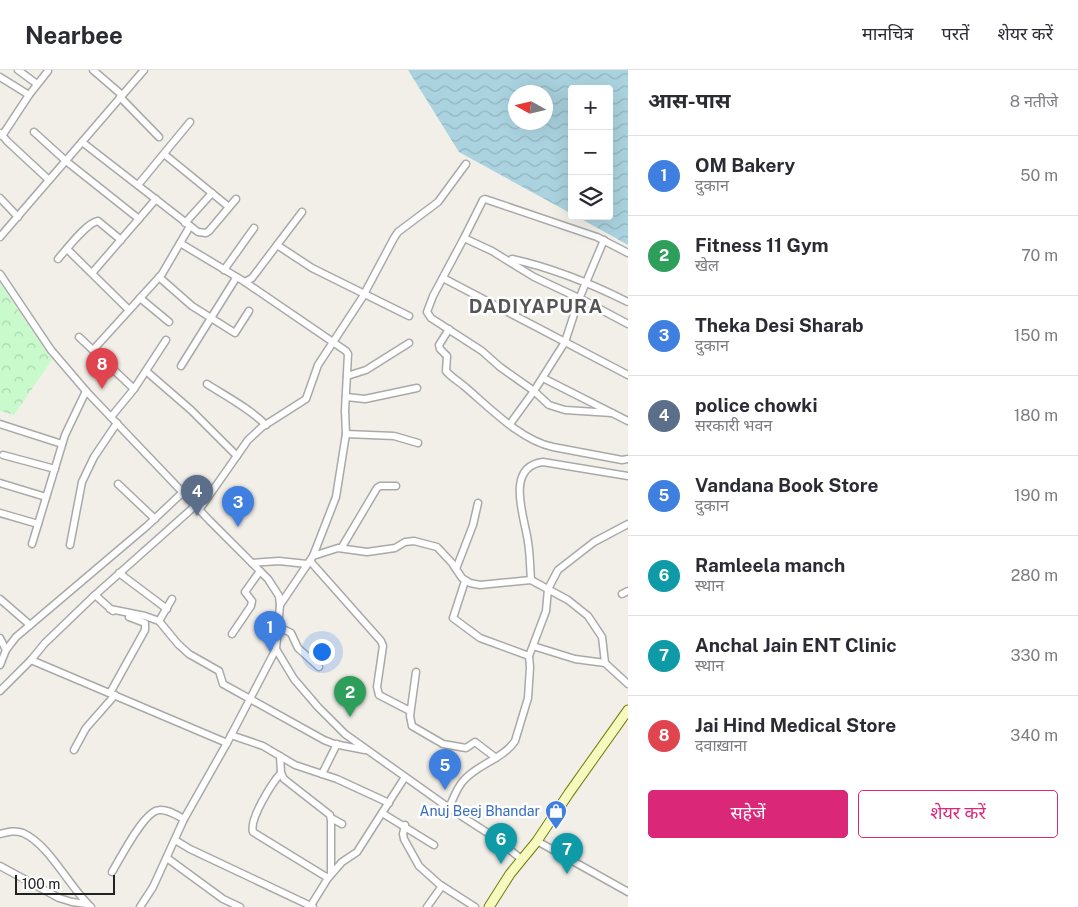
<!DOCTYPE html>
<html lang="hi">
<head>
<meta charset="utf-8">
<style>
	:root { --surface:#fff; --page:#f2f2f3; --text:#2b2b33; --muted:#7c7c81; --line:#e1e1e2; --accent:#db2777 }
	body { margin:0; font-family:"Public Sans","Noto Sans Devanagari",sans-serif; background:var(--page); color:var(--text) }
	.controls { position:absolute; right:15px; top:15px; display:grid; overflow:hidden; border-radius:5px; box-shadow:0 5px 20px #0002 }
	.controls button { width:45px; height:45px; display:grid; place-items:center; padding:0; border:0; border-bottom:1px solid var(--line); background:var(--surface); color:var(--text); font:25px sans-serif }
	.compass { position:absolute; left:508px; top:15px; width:45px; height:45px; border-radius:50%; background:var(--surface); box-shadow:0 5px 20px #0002; rotate:278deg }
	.scale { position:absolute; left:15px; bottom:12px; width:100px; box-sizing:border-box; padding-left:5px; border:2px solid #222; border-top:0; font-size:14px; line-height:18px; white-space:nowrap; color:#222; -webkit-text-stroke:4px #fff; paint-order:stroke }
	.you { position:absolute; left:321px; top:581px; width:18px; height:18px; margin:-12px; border:4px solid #fff; border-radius:50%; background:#1a73e8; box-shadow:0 0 0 8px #1a73e833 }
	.badge { display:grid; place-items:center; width:32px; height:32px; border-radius:50%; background:var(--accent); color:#fff; font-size:16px; font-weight:700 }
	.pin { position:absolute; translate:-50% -41px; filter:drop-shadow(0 1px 2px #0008) }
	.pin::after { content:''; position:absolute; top:26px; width:18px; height:15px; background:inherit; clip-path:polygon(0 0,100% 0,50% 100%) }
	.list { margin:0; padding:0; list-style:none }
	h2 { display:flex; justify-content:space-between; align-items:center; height:65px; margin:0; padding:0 20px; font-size:21px }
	h2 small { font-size:16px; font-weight:400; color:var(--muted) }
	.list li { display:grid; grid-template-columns:32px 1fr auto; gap:15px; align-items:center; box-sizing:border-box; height:80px; padding:0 20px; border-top:1px solid var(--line) }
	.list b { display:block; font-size:19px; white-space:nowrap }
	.list p { margin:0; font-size:16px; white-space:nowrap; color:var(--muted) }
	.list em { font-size:16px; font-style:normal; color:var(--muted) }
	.actions { display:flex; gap:10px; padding:15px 20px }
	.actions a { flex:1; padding:11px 0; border:1px solid var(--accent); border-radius:5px; text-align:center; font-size:18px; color:var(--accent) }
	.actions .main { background:var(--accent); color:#fff }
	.icon { flex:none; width:28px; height:28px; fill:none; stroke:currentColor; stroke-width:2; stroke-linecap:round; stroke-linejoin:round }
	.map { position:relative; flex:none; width:628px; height:837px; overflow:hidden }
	header { display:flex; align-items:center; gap:30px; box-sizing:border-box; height:70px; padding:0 25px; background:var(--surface); border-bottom:1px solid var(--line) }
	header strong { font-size:24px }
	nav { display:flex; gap:28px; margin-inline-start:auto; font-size:18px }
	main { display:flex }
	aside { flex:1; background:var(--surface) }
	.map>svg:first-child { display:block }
	.park { fill:url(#park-crowns) }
	.water { fill:url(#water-waves); fill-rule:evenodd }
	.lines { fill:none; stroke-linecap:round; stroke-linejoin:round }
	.street-casing { stroke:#a9a9a9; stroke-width:9 }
	.secondary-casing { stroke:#707d05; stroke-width:11 }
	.street { stroke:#fff; stroke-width:6 }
	.secondary { stroke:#f7fabf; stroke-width:9 }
	.labels { text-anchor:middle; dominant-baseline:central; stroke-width:5; stroke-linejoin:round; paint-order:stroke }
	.shop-label { font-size:14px; fill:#366cbe; stroke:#fff; text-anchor:end }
	.district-label { font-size:19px; font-weight:bold; letter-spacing:1px; fill:#555; stroke:#fff }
</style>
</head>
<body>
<header>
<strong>Nearbee</strong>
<nav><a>मानचित्र</a><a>परतें</a><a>शेयर करें</a></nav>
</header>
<main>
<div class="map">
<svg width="628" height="837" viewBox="0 0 628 837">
	<defs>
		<pattern id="park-crowns" width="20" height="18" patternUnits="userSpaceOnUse" patternTransform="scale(1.25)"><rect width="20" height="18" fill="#c8facc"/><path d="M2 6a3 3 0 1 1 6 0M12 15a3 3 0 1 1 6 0" fill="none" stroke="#acd6af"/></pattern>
		<pattern id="water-waves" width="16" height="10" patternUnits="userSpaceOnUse" patternTransform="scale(1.25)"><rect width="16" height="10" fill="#aad3df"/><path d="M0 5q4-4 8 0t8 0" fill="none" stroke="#92b5bf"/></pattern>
	</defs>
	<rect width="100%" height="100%" fill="#f2efe9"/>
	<path class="park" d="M0 213 52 290 14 345 0 341Z"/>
	<path class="water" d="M408 0H628V175L576 146H609V19H572V144L459 82ZM516 22H546V52H516Z"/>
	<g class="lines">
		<g class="street-casing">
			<g id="street">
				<path d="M18 0 37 14"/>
				<path d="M93 0 122 25"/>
				<path d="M0 7 29 25"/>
				<path d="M120 27 159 67"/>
				<path d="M34 62 66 91 139 149"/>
				<path d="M0 63 8 72 49 110"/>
				<path d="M2 66 29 25 48 1"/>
				<path d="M82 72 198 162 206 163 209 161 236 129"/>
				<path d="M164 84 229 137"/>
				<path d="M138 115 190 52"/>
				<path d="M0 128 18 147"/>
				<path d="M185 153 212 123"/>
				<path d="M0 167 144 0"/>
				<path d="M464 168 483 130 485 129 597 167 628 183"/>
				<path d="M604 170 579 229 565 272 534 321 500 297 482 281 431 248 427 242 433 226 464 168 492 181 534 207 583 230 628 254"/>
				<path d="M180 173 245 212 252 208 302 142"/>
				<path d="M277 175 312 198 409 246"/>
				<path d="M67 179 129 240"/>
				<path d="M58 189C67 179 86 153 98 151L121 170"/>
				<path d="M512 189C553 198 590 213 628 232"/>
				<path d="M224 200 254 158"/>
				<path d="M93 202 156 129"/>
				<path d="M0 204 51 280 86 321 210 451 268 509 279 526 280 535 276 579 294 609 318 637 345 664 449 738 497 769 521 789"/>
				<path d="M159 207 192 236 235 263 249 241"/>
				<path d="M443 208 628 305"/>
				<path d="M245 212 346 281 348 284 345 341 346 364 336 427 313 486 280 535"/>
				<path d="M140 228 169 252"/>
				<path d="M449 259 439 275 440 279 447 286 446 301C451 307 458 311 464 316 489 337 520 370 553 377L622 390 628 389"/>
				<path d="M79 267 134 319"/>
				<path d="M93 280 162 204 190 156"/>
				<path d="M181 296 236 208"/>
				<path d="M146 301 191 340 237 386"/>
				<path d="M347 306 366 300 409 273"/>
				<path d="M543 308 628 351"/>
				<path d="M207 314C227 327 249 338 266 355"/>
				<path d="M346 327 365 329 417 318"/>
				<path d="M111 347 134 319 166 270"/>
				<path d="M0 354 62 374"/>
				<path d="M510 354 534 321 549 335 565 340 612 343"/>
				<path d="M346 364 394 366 418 373"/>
				<path d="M3 385 55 399"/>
				<path d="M0 413 46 427"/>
				<path d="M118 414 155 449"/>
				<path d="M199 440 248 370 262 357 306 329 318 295 362 228 394 168 398 162 438 132 466 94"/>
				<path d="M0 443 38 454"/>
				<path d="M32 474 65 365 86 321"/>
				<path d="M70 475 82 412 94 387 117 353"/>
				<path d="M342 477 377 418 380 416H396"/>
				<path d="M313 486 338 478 367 482 395 478 405 472 414 471 437 477 452 493 462 508 470 513 480 515 531 510 568 530 588 546 602 567 605 593"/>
				<path d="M310 491 381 571 383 576 377 617 379 625 410 641"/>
				<path d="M252 493 279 491 307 494"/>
				<path d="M456 499 473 455 478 433"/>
				<path d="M119 503 167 539"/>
				<path d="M531 510C530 497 530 484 528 472 525 448 504 397 543 392L628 406"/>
				<path d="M465 511 453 548 480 568 529 586"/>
				<path d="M622 524 628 521"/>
				<path d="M95 525 113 541"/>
				<path d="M0 529 30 555"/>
				<path d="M110 539 145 546 159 551 178 574 189 584 219 601 223 614 324 670 334 674 365 680"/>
				<path d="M159 551 172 529"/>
				<path d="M277 556 291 563 298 578 319 597"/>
				<path d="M232 564 251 536 252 531 245 522 260 501"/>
				<path d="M0 568 6 580"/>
				<path d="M533 576 575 589 605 593 628 614"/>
				<path d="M31 590 45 573 95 525 195 436"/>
				<path d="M0 595 6 580 16 567 147 456 183 422"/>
				<path d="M416 602 410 646 412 656 443 674 466 678 475 672 496 688"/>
				<path d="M0 621 31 590 227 673"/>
				<path d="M110 623 145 560V553L129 547"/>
				<path d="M231 665 263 676 295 695 337 709 389 733"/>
				<path d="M74 680 86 658 115 625"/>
				<path d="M280 686 281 703 284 709 330 745 331 751V804"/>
				<path d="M281 703C272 713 249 749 253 762L328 808"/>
				<path d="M322 704 337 674"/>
				<path d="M449 738C453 729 457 717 464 710 478 694 503 689 515 671L528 628 530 597 529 586 546 541 548 519 558 500 594 472 628 454"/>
				<path d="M382 743 434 775"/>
				<path d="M331 748 342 754"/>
				<path d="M405 755 403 764 404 769 419 796 439 814 475 837"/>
				<path d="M0 764C8 762 15 760 23 763 50 775 69 817 91 837"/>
				<path d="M175 770 190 779 313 837"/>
				<path d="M537 771 628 822"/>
				<path d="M167 788 223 829 240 837"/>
				<path d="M0 796 59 828 72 832 87 834"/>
				<path d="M112 802C120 789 144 741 159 740 168 739 176 745 184 749"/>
				<path d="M140 837 153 817 184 749 227 673 276 579"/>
				<path d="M310 837 328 808 342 792 357 782 405 707"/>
				<path d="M427 837 442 816"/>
			</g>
		</g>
		<g class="secondary-casing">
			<path id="secondary" d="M489 837 510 804 537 771 569 723 628 640"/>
		</g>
		<use href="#street" class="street"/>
		<use href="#secondary" class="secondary"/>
	</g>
	<defs>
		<g id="shop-pin" transform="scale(1.125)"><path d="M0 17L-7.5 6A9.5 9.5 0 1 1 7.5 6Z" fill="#3f7fe0" stroke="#fff"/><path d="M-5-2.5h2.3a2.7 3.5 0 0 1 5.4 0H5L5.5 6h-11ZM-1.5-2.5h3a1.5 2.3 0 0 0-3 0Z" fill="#fff"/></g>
	</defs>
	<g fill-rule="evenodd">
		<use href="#shop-pin" x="556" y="741"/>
	</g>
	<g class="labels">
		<g class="shop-label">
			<text x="540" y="741">Anuj Beej Bhandar</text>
		</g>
		<g class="district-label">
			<text x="536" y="236">DADIYAPURA</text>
		</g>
	</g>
</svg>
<div class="controls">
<button>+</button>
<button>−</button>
<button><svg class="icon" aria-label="layers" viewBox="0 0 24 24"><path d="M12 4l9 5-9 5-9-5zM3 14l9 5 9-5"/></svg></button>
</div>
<svg class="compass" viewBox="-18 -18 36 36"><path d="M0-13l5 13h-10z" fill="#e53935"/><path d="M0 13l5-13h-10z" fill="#7c7c81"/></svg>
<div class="scale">100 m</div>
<div class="you"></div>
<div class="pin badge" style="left:270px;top:582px;background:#3f7fe0">1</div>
<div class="pin badge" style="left:350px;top:647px;background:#2e9e5b">2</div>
<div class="pin badge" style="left:238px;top:457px;background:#3f7fe0">3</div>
<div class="pin badge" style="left:197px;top:446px;background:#5c6f8a">4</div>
<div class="pin badge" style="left:445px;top:720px;background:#3f7fe0">5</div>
<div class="pin badge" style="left:501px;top:794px;background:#0f9aa8">6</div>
<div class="pin badge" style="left:567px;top:804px;background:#0f9aa8">7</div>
<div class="pin badge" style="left:102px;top:319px;background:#e0444e">8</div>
</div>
<aside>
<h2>आस-पास<small>8 नतीजे</small></h2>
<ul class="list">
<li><span class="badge" style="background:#3f7fe0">1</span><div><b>OM Bakery</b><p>दुकान</p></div><em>50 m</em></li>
<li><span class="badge" style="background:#2e9e5b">2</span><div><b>Fitness 11 Gym</b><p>खेल</p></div><em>70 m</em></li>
<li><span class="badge" style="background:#3f7fe0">3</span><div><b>Theka Desi Sharab</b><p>दुकान</p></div><em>150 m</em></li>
<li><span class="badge" style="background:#5c6f8a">4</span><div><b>police chowki</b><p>सरकारी भवन</p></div><em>180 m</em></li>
<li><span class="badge" style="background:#3f7fe0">5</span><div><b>Vandana Book Store</b><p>दुकान</p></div><em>190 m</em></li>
<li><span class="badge" style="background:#0f9aa8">6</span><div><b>Ramleela manch</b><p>स्थान</p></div><em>280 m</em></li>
<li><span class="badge" style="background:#0f9aa8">7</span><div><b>Anchal Jain ENT Clinic</b><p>स्थान</p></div><em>330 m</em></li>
<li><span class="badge" style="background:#e0444e">8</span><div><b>Jai Hind Medical Store</b><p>दवाख़ाना</p></div><em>340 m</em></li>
</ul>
<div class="actions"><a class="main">सहेजें</a><a>शेयर करें</a></div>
</aside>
</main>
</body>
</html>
